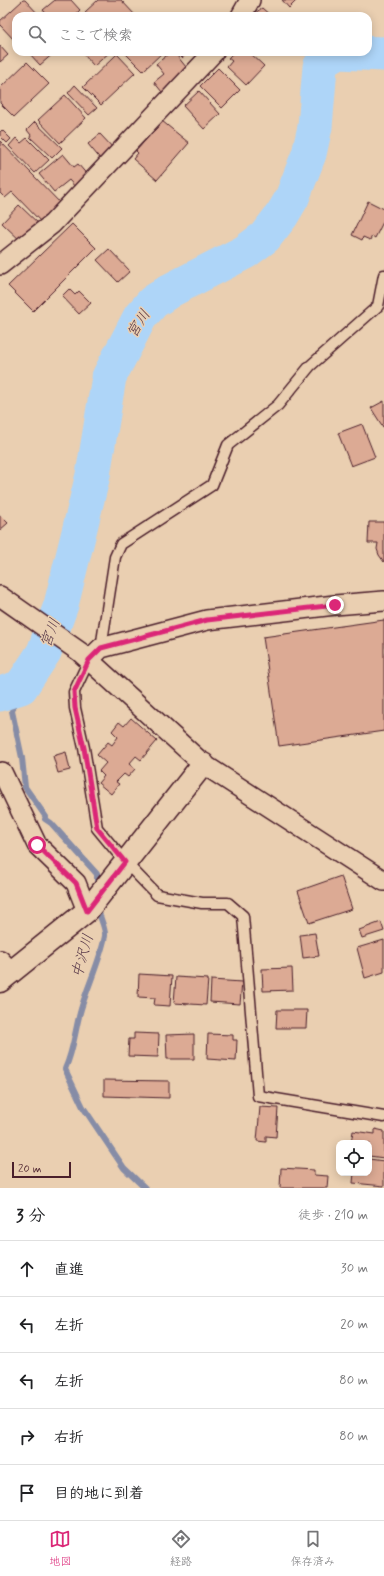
<!DOCTYPE html>
<html lang="ja">
<head>
<meta charset="utf-8">
<style>
	:root { --surface:#fff; --page:#f2f2f2; --text:#202124; --muted:#757577; --line:#e0e0e0; --accent:#db2777 }
	body { margin:0; font-family:Mynerve,"Klee One",sans-serif; background:var(--page); color:var(--text) }
	.controls { position:absolute; right:12px; bottom:12px; display:grid; overflow:hidden; border-radius:8px; box-shadow:0 2px 10px #0003 }
	.controls button { width:36px; height:36px; display:grid; place-items:center; padding:0; border:0; border-bottom:1px solid var(--line); background:var(--surface); color:var(--text); font:20px sans-serif }
	.scale { position:absolute; left:12px; bottom:10px; width:59px; box-sizing:border-box; padding-left:4px; border:2px solid #4a1f2b; border-top:0; font-size:11px; line-height:14px; white-space:nowrap; color:#4a1f2b; -webkit-text-stroke:3px #eacfb1; paint-order:stroke }
	.stop { position:absolute; width:12px; height:12px; margin:-9px; border:3px solid #db2777; border-radius:50%; background:#fff }
	.stop.end { background:#db2777; border-color:#fff; box-shadow:0 1px 4px #0008 }
	.list { margin:0; padding:0; list-style:none }
	h2 { display:flex; justify-content:space-between; align-items:center; height:52px; margin:0; padding:0 16px; font-size:17px }
	h2 small { font-size:13px; font-weight:400; color:var(--muted) }
	.list li { display:grid; grid-template-columns:26px 1fr auto; gap:12px; align-items:center; box-sizing:border-box; height:56px; padding:0 16px; border-top:1px solid var(--line) }
	.list b { display:block; font-size:15px; white-space:nowrap }
	.list em { font-size:13px; font-style:normal; color:var(--muted) }
	.icon { flex:none; width:22px; height:22px; fill:none; stroke:currentColor; stroke-width:2; stroke-linecap:round; stroke-linejoin:round }
	.map { position:relative; flex:none; width:384px; height:1188px; overflow:hidden }
	.search { position:absolute; background:var(--surface); box-shadow:0 2px 10px #0003; left:12px; right:12px; top:12px; height:44px; display:flex; align-items:center; gap:10px; box-sizing:border-box; padding:0 14px; border-radius:12px; color:var(--muted); font-size:15px }
	.sheet { height:332px; background:var(--surface) }
	nav { display:flex; justify-content:space-around; align-items:center; box-sizing:border-box; height:56px; border-top:1px solid var(--line); background:var(--surface); font-size:11px; color:var(--muted) }
	nav a { display:grid; justify-items:center; gap:2px }
	nav .on { color:var(--accent) }
	.map>svg:first-child { display:block }
	.lines { fill:none; stroke-linecap:round; stroke-linejoin:round }
	.stream { stroke:#868ca6; stroke-width:6 }
	.river { stroke:#aed5f8; stroke-width:35 }
	.building { fill:#dcaa94; stroke:#4a1f2b }
	.lane-casing { stroke:#4a1f2b; stroke-width:13 }
	.street-casing { stroke:#4a1f2b; stroke-width:22 }
	.secondary-casing { stroke:#4a1f2b; stroke-width:25 }
	.lane { stroke:#eacfb1; stroke-width:10 }
	.street { stroke:#eacfb1; stroke-width:19 }
	.secondary { stroke:#eacfb1; stroke-width:22 }
	.route { stroke:#db2777; stroke-width:5 }
	.labels { text-anchor:middle; dominant-baseline:central; stroke-width:3; stroke-linejoin:round; paint-order:stroke }
	.water-label { font-size:15px; font-style:italic; fill:#593a4a; stroke:#eacfb1 }
</style>
</head>
<body>
<div class="map">
<svg width="384" height="1188" viewBox="0 0 384 1188">
	<rect width="100%" height="100%" fill="#eacfb1"/>
	<filter id="ink" filterUnits="userSpaceOnUse"><feTurbulence type="fractalNoise" baseFrequency=".025" numOctaves="2"/><feDisplacementMap in="SourceGraphic" scale="8" xChannelSelector="R" yChannelSelector="G"/><feConvolveMatrix kernelMatrix="1 2 1 2 8 2 1 2 1" color-interpolation-filters="sRGB"/></filter>
	<g filter="url(#ink)">
		<g class="lines">
			<g class="stream">
				<path d="M21 687 12 711 22 758 25 787 46 817 45 819 51 823 97 874V887"/>
				<path d="M98 906C98 916 106 927 105 936 100 961 88 985 81 1009 75 1029 74 1050 65 1069L83 1107 124 1168 145 1188"/>
			</g>
			<path class="river" d="M0 694 21 687 44 652 61 605 93 475 109 377 140 317 153 302 171 290 245 252 265 237 282 215 292 198 309 154 315 127 320 67C325 59 329 54 338 52L384 54"/>
		</g>
		<g class="building">
			<path d="M23 0H25L40 16H16V42L0 25V21Z"/>
			<path d="M55 0H71L80 10 74 16H48L43 10Z"/>
			<path d="M98 0H121L136 16H89L85 12Z"/>
			<path d="M282 0H297L289 8Z"/>
			<path d="M262 8 271 16H251Z"/>
			<path d="M0 46 8 55 0 62Z"/>
			<path d="M30 52H55L40 65 29 53Z"/>
			<path d="M88 52H110L94 66 84 55Z"/>
			<path d="M124 52H163L143 71Z"/>
			<path d="M171 52H174L190 72 162 92 154 82 164 74 156 64Z"/>
			<path d="M176 52H189L182 58Z"/>
			<path d="M234 52H249L264 66 246 85 227 67 232 61 228 58Z"/>
			<path d="M117 54 135 73 101 105 83 87Z"/>
			<path d="M27 62 49 84 14 117 0 103V88Z"/>
			<path d="M218 68 240 90 222 108 200 86Z"/>
			<path d="M75 85 97 108 89 115 68 93Z"/>
			<path d="M199 91 220 114 204 129 183 106Z"/>
			<path d="M65 95 86 118 60 143 38 120Z"/>
			<path d="M162 121 189 143 157 180 133 159 138 153 136 151Z"/>
			<path d="M35 122 62 148 52 158 30 137 31 135 27 130Z"/>
			<path d="M2 130 11 139 7 143 0 136V132Z"/>
			<path d="M100 134 115 150 102 161 88 144Z"/>
			<path d="M16 138 21 143 27 138 49 160 35 173 9 146Z"/>
			<path d="M0 141 64 207 45 226 12 192 5 198 0 193Z"/>
			<path d="M63 154 74 167 78 164 89 177 76 188 69 180 54 192 39 174Z"/>
			<path d="M368 201 384 209V220L375 238 372 236 370 240 363 237 362 240 352 235Z"/>
			<path d="M19 205 41 226 24 244 2 223Z"/>
			<path d="M72 224 96 248 33 311 8 286Z"/>
			<path d="M109 249 130 271 118 282 97 260Z"/>
			<path d="M69 289 75 295 79 291 91 303 79 314 62 296Z"/>
			<path d="M384 401V427H383L371 408Z"/>
			<path d="M362 424 375 457 351 466 338 433Z"/>
			<path d="M0 515 8 523 0 530Z"/>
			<path d="M369 522H384V562L379 555 377 549 378 543H368Z"/>
			<path d="M384 620V731L279 746 263 637Z"/>
			<path d="M131 718 157 741 141 760 136 756 129 764 135 769 128 777 124 774 116 782 119 784 111 794 98 783 104 776 99 771 106 763 97 755 108 742 112 745 118 737 112 731 119 722 124 726Z"/>
			<path d="M66 752 70 770 58 773 53 756Z"/>
			<path d="M341 876 352 909 309 923 298 891Z"/>
			<path d="M381 922 384 931 362 938 359 930Z"/>
			<path d="M315 933 319 956 303 958 300 935Z"/>
			<path d="M384 940V972L365 978 357 948Z"/>
			<path d="M292 968 293 990 263 991 262 969Z"/>
			<path d="M139 974 172 976 170 1006 154 1005 155 998 138 997Z"/>
			<path d="M176 977 208 979 206 1005 174 1003Z"/>
			<path d="M211 980 242 982 240 1004 210 1002Z"/>
			<path d="M277 1010H307L306 1028H276Z"/>
			<path d="M134 1033 159 1034 158 1057 128 1056 129 1039H134Z"/>
			<path d="M194 1034V1059H167L166 1035Z"/>
			<path d="M208 1034 233 1035V1040H237L236 1061 207 1059Z"/>
			<path d="M104 1080 169 1081V1098L104 1096Z"/>
			<path d="M260 1107 278 1108 276 1137 266 1136V1142L257 1141Z"/>
			<path d="M375 1129 384 1131V1158L369 1156V1143H351L353 1131 375 1134Z"/>
			<path d="M369 1159 384 1161V1186L353 1183 354 1173H369Z"/>
			<path d="M281 1168 314 1170V1175L328 1176 327 1188H280Z"/>
		</g>
		<g class="lines">
			<g class="lane-casing">
				<g id="lane">
					<path d="M101 648 115 557 121 544 212 485 228 445 278 405 310 366 378 306 384 275"/>
					<path d="M89 660 74 692 75 708 84 748 97 828 125 862 157 895 202 903H228L243 916 258 1096 384 1117"/>
				</g>
			</g>
			<g class="street-casing">
				<g id="street">
					<path d="M241 16 250 0"/>
					<path d="M0 265 52 224 214 52"/>
					<path d="M0 596 80 652 203 764 384 881"/>
					<path d="M89 660 101 648 207 620 335 605 384 601"/>
					<path d="M0 774 2 772 37 845 76 883 87 911"/>
					<path d="M0 960 12 973"/>
				</g>
			</g>
			<g class="secondary-casing">
				<path id="secondary" d="M0 981 87 911 203 764"/>
			</g>
			<use href="#lane" class="lane"/>
			<use href="#street" class="street"/>
			<use href="#secondary" class="secondary"/>
		</g>
	</g>
	<g class="lines" filter="url(#ink)">
		<path class="route" d="M37 845 76 883 87 911 125 862 97 828 84 748 75 708 74 692 89 660 101 648 207 620 335 605"/>
	</g>
	<g class="labels">
		<g class="water-label">
			<text transform="translate(139 324) rotate(-58)">宮川</text>
			<text transform="translate(51 633) rotate(-69)">宮川</text>
			<text transform="translate(83 956) rotate(-74)">中沢川</text>
		</g>
	</g>
</svg>
<div class="controls">
<button><svg class="icon" aria-label="locate" viewBox="0 0 24 24"><circle cx="12" cy="12" r="6"/><path d="M12 2v4M12 18v4M2 12h4M18 12h4"/></svg></button>
</div>
<div class="scale">20 m</div>
<div class="stop" style="left:37px;top:845px"></div>
<div class="stop end" style="left:335px;top:605px"></div>
<div class="search"><svg class="icon" aria-label="search" viewBox="0 0 24 24"><circle cx="10" cy="10" r="6"/><path d="M15 15l6 6"/></svg>ここで検索</div>
</div>
<section class="sheet">
<h2>3 分<small>徒歩 · 210 m</small></h2>
<ul class="list">
<li><svg class="icon" aria-label="ahead" viewBox="0 0 24 24"><path d="M12 20V5M6 11l6-6 6 6"/></svg><div><b>直進</b></div><em>30 m</em></li>
<li><svg class="icon" aria-label="left" viewBox="0 0 24 24"><path d="M17 20v-9H6M10 6l-5 5 5 5"/></svg><div><b>左折</b></div><em>20 m</em></li>
<li><svg class="icon" aria-label="left" viewBox="0 0 24 24"><path d="M17 20v-9H6M10 6l-5 5 5 5"/></svg><div><b>左折</b></div><em>80 m</em></li>
<li><svg class="icon" aria-label="right" viewBox="0 0 24 24"><path d="M7 20v-9h11M14 6l5 5-5 5"/></svg><div><b>右折</b></div><em>80 m</em></li>
<li><svg class="icon" aria-label="arrive" viewBox="0 0 24 24"><path d="M6 21V4h12l-3 4 3 4H6"/></svg><div><b>目的地に到着</b></div></li>
</ul>
</section>
<nav>
<a class="on"><svg class="icon" aria-label="map" viewBox="0 0 24 24"><path d="M3 6l6-2 6 2 6-2v14l-6 2-6-2-6 2zM9 4v14M15 6v14"/></svg>地図</a>
<a><svg class="icon" aria-label="directions" viewBox="0 0 24 24"><path d="M12 3l9 9-9 9-9-9zM9 14v-3h6M13 9l2 2-2 2"/></svg>経路</a>
<a><svg class="icon" aria-label="saved" viewBox="0 0 24 24"><path d="M7 4h10v16l-5-4-5 4z"/></svg>保存済み</a>
</nav>
</body>
</html>
